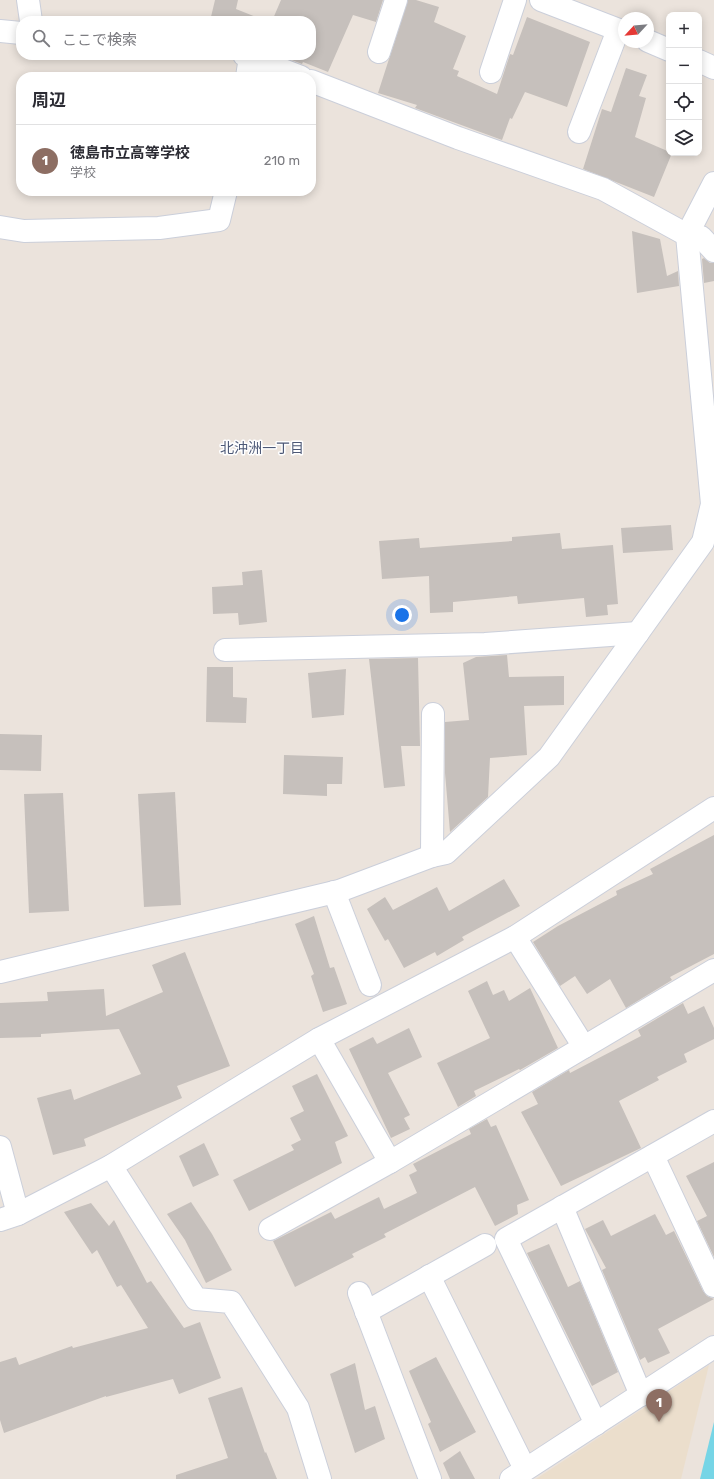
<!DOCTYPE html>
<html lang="ja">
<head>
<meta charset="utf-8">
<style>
	:root { --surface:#fff; --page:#f2f2f3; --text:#2b2b33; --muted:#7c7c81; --line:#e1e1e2; --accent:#4679ee }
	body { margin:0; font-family:Rubik,"Noto Sans JP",sans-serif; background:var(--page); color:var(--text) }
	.controls { position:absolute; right:12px; top:12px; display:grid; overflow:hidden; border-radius:8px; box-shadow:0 2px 10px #0003 }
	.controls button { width:36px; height:36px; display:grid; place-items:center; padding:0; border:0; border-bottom:1px solid var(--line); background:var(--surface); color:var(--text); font:20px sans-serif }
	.compass { position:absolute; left:618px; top:12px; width:36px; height:36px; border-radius:50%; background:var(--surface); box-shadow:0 2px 10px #0003; rotate:244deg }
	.you { position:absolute; left:402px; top:615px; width:14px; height:14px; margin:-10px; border:3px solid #fff; border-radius:50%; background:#1a73e8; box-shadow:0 0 0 6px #1a73e833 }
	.badge { display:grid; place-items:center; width:26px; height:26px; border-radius:50%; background:var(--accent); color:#fff; font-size:13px; font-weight:700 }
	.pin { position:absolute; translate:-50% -33px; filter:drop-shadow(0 1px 2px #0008) }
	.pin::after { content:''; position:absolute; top:21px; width:14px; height:12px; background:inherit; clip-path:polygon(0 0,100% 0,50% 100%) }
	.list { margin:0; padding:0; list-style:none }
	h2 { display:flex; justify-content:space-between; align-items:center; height:52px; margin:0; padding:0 16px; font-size:17px }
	h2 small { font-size:13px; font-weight:400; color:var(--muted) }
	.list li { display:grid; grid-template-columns:26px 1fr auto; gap:12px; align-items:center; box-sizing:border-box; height:72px; padding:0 16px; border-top:1px solid var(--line) }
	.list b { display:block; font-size:15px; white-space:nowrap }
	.list p { margin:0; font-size:13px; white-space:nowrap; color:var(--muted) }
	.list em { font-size:13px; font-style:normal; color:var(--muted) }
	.icon { flex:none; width:22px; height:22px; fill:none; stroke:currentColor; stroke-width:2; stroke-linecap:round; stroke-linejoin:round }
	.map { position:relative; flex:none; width:714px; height:1479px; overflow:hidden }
	.search { position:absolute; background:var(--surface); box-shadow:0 2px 10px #0003; left:16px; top:16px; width:300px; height:44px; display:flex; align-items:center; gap:10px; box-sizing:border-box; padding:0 14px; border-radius:16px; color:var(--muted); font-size:15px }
	.panel { position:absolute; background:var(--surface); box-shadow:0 2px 10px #0003; left:16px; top:72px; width:300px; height:124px; border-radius:16px }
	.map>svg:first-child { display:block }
	.education { fill:#ebdecc }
	.water { fill:#76d5e6 }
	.building { fill:#c6c0bc }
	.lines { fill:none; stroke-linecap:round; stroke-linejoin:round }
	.minor-casing { stroke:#cbcfda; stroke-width:24 }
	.minor { stroke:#fff; stroke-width:22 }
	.labels { text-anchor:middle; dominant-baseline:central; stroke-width:3; stroke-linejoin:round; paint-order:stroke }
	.neighbourhood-label { font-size:14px; fill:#4d5977; stroke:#fff }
</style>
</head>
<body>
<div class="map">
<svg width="714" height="1479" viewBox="0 0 714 1479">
	<rect width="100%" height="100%" fill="#ebe3dc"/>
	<path class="education" d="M709 1365 681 1479H536Z"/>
	<path class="water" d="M714 1422V1479H700Z"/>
	<g class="building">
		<path d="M215 0H238L236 9 266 21H210Z"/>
		<path d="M281 0H383L376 22 353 15 328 72 303 62 302 64 279 55H311V21H272Z"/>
		<path d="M408 0H416L439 7 434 22 466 36 453 69 459 71 457 76 497 94 510 54 513 55 527 17 590 42 567 107 525 92 512 119 510 118 502 140 415 108 417 105 378 93Z"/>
		<path d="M626 68 647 75 639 96 646 98 635 137 672 153 654 197 583 169 602 109 611 112Z"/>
		<path d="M632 231 660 239 667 276 678 271 679 286 637 293Z"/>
		<path d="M704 258 710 263H714V281L704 283 702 259Z"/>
		<path d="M671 525 673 550 623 553 621 528Z"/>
		<path d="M560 533 562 549 613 545 618 604 607 605 608 615 586 617 584 598 518 604 517 596 453 602V612L430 613 429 576 382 579 379 541 419 538 420 548 512 541V537Z"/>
		<path d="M262 570 267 622 239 625 238 613 213 614 212 587 243 585 242 572Z"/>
		<path d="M507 655 509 677 564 676V705L524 706 527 755 490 758 488 797 450 832 445 773V722L469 720 463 663 476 657Z"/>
		<path d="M418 658 420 746H401L405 786 384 788 369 659Z"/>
		<path d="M207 667H233V697L247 698 246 723 206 722Z"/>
		<path d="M346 669 344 715 312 718 308 673Z"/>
		<path d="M0 734 42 735 41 771 0 770Z"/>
		<path d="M284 755 343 757 342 784H327V796L283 794Z"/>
		<path d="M175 792 181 905 144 907 138 794Z"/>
		<path d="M63 793 69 911 29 913 24 794Z"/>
		<path d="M714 835V954L670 977 672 980 626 1008 610 979 587 994 575 976 560 986 533 942 558 926 617 895 616 891 653 874 650 869Z"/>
		<path d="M504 879 520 906 462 937 464 940 437 956 435 952 404 968 388 939 385 941 367 909 385 897 393 910 437 887 449 911Z"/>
		<path d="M314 916 330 968 334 967 347 1004 323 1012 311 976 314 974 295 924Z"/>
		<path d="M185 952 230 1066 177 1086 182 1098 84 1139 86 1146 53 1155 37 1098 71 1089 74 1100 141 1074 119 1029 41 1034V1037L0 1038V1003L48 1001 47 992 104 989 106 1016 163 992 152 965Z"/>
		<path d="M487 981 493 995 504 990 509 1001 530 988 558 1048 520 1070 519 1069 474 1091 476 1096 458 1107 437 1063 490 1038 468 991Z"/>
		<path d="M683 1003 688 1014 704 1006 714 1028V1039L684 1054 687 1062 657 1077 659 1080 619 1101 641 1148 561 1186 521 1112 538 1104 532 1092 569 1070 570 1073 641 1036 638 1030Z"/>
		<path d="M409 1028 422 1057 388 1073 410 1115 404 1118 410 1129 391 1138 349 1049 373 1037 377 1044Z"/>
		<path d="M317 1074 348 1136 335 1142 342 1163 249 1211 233 1180 294 1150 291 1145 301 1140 290 1118 304 1111 292 1086Z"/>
		<path d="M487 1119 491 1127 496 1125 529 1200 517 1205 518 1214 495 1226 475 1187 384 1234 386 1237 352 1254 354 1257 295 1287 273 1241 331 1212 335 1219 379 1197 384 1209 417 1193 409 1175 417 1171 413 1164 471 1134 469 1129Z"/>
		<path d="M204 1143 219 1175 193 1187 179 1156Z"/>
		<path d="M714 1162V1257L697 1221 707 1216 686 1176Z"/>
		<path d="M191 1202 212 1234 232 1270 206 1283 185 1240 167 1214Z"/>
		<path d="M91 1203 109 1226 114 1220 147 1283 151 1281 184 1328 200 1322 221 1378 179 1394 173 1379 106 1397V1396L4 1433 0 1420V1362L16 1357 19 1365 72 1346 73 1348 148 1328 121 1285 117 1287 97 1250 92 1254 64 1212Z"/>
		<path d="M655 1214 666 1235 674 1231 703 1291 707 1296 714 1299 658 1329 670 1353 648 1363 645 1357 640 1360 602 1270 606 1268 585 1229 603 1220 611 1236Z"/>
		<path d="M549 1244 568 1287 580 1281 618 1372 592 1386 527 1253Z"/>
		<path d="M436 1357 476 1432 440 1452 428 1424 431 1422 409 1371Z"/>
		<path d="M355 1363 365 1410 375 1406 385 1439 355 1453 330 1374Z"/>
		<path d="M242 1387 265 1453 266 1452 277 1479H176V1475L228 1458 208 1398Z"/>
		<path d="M460 1451 475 1479H450L443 1463Z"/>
	</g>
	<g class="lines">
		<g class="minor-casing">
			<g id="minor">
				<path d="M28 0 31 21"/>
				<path d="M541 0 624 32"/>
				<path d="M0 31 21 33"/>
				<path d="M648 41 669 50"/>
				<path d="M379 52 396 0"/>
				<path d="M244 55 301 77"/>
				<path d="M699 61 714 68"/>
				<path d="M491 72 515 0"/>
				<path d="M247 77 250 57"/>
				<path d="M579 132 618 30"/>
				<path d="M714 183 687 235 701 237 714 251"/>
				<path d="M0 227 24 231 159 228 219 220 226 191"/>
				<path d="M225 650 485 644 638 633"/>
				<path d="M432 856 433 714"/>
				<path d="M334 892 370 985"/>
				<path d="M515 937 584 1047"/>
				<path d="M0 972 339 891 432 856 446 853 549 757 703 542 712 504 687 235 603 189 458 138 311 81"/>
				<path d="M319 1039 390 1162"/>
				<path d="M0 1147 18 1214"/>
				<path d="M653 1156 714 1286"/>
				<path d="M111 1166 196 1299 231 1302 298 1408 320 1479"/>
				<path d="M562 1207 641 1395"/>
				<path d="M0 1220 18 1214 111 1166 319 1039 515 937 714 808"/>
				<path d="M270 1229 390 1162 714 970"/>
				<path d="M429 1276 525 1469"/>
				<path d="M359 1293 430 1479"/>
				<path d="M366 1312 485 1245"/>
				<path d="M596 1424 506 1239 714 1121"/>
				<path d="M511 1479 714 1347"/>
			</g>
		</g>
		<use href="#minor" class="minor"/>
	</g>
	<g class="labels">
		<g class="neighbourhood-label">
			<text x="262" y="448">北沖洲一丁目</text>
		</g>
	</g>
</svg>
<div class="controls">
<button>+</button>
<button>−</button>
<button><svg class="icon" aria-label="locate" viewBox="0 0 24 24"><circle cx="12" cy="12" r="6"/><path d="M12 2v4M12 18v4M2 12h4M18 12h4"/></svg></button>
<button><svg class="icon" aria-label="layers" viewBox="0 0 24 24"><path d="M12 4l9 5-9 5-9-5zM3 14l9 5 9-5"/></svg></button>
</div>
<svg class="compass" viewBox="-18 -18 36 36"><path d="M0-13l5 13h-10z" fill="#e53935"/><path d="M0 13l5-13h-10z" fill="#7c7c81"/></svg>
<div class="you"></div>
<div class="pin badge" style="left:659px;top:1422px;background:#8d6e63">1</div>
<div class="search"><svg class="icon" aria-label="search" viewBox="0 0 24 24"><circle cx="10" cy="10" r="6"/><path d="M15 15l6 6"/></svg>ここで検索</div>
<section class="panel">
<h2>周辺<small></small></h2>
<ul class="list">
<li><span class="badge" style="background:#8d6e63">1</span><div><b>徳島市立高等学校</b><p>学校</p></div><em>210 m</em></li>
</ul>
</section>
</div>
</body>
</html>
